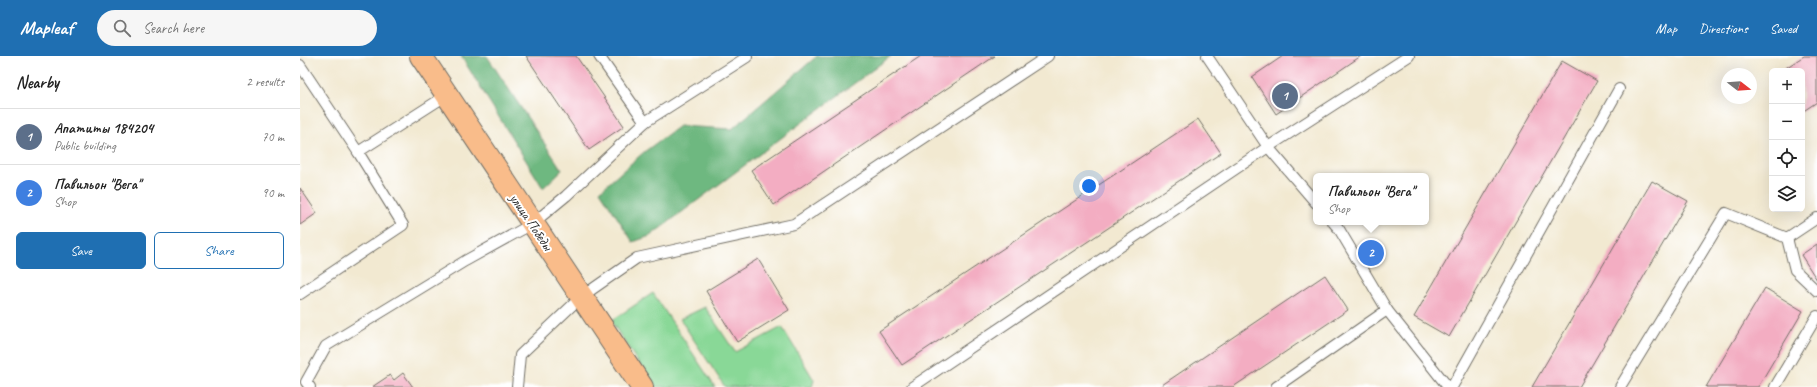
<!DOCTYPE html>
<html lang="en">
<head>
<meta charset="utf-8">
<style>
	:root { --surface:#fff; --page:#f6f6f6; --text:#222; --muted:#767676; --line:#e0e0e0; --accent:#1f6fb2 }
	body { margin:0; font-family:Caveat,sans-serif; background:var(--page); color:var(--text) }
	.controls { position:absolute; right:12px; top:12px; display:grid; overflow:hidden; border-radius:6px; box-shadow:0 4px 16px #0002 }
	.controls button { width:36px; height:36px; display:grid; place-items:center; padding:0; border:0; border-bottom:1px solid var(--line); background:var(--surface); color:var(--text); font:20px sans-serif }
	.compass { position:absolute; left:1421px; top:12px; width:36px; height:36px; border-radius:50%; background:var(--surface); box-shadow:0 4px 16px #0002; rotate:107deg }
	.you { position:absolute; left:789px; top:130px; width:14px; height:14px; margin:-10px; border:3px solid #fff; border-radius:50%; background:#1a73e8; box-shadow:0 0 0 6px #1a73e833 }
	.badge { display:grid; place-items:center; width:26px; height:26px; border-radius:50%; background:var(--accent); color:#fff; font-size:13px; font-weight:700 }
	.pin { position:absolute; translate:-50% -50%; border:2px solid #fff; box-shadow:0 1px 4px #0006 }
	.popup { position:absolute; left:1013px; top:117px; width:116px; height:52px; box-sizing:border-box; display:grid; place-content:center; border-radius:6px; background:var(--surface); filter:drop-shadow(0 1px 3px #0005); font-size:13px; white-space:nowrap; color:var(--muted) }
	.popup b { font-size:15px; color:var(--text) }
	.popup::after { content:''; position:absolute; left:50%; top:100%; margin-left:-8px; border:8px solid transparent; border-top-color:var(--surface) }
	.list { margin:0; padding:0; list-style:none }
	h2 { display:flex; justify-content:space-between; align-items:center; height:52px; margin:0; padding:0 16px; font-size:17px }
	h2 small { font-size:13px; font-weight:400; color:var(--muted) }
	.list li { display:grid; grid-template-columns:26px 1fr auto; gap:12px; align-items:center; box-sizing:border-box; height:56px; padding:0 16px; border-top:1px solid var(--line) }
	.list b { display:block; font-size:15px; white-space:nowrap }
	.list p { margin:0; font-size:13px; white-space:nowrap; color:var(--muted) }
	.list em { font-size:13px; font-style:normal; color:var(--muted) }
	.actions { display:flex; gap:8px; padding:12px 16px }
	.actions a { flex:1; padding:9px 0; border:1px solid var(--accent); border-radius:6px; text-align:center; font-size:14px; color:var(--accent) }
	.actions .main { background:var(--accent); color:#fff }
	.icon { flex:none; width:22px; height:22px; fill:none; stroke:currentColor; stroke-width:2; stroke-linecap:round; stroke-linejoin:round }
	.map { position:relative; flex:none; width:1517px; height:331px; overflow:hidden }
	header { display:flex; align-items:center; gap:24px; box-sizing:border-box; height:56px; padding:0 20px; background:var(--accent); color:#fff }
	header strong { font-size:19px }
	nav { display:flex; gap:22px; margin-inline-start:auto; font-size:14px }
	.search { width:280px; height:36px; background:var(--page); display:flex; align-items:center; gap:10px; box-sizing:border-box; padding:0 14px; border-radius:22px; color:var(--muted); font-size:15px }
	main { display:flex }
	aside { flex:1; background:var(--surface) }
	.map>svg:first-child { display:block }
	.green { fill:#89d897; stroke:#5a8261 }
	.forest { fill:#6eb880; stroke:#4c7256 }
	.building { fill:#f3adc2 }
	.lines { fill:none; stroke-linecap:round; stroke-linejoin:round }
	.service-casing { stroke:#716e65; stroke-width:12 }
	.primary-casing { stroke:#716e65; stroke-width:24 }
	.service { stroke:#fff; stroke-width:10 }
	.primary { stroke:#f9bc8a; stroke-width:22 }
	.labels { text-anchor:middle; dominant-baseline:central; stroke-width:4; stroke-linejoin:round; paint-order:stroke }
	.street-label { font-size:14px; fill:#2b2b2b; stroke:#fff }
</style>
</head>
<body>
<header>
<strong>Mapleaf</strong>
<div class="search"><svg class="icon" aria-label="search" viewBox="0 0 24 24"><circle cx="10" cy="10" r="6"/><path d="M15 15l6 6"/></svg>Search here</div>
<nav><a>Map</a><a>Directions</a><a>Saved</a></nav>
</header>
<main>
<aside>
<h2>Nearby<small>2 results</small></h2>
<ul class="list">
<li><span class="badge" style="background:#5c6f8a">1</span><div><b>Апатиты 184204</b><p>Public building</p></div><em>70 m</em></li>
<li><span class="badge" style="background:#3f7fe0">2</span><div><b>Павильон &quot;Вега&quot;</b><p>Shop</p></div><em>90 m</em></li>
</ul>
<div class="actions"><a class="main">Save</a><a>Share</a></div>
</aside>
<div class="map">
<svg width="1517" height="331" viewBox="0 0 1517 331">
	<rect width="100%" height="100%" fill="#fff"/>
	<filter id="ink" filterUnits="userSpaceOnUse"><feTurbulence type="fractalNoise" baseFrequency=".025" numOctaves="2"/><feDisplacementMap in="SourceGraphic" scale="8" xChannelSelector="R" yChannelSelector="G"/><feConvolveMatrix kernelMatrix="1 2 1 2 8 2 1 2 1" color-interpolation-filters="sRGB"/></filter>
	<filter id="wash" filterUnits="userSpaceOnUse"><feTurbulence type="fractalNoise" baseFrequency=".012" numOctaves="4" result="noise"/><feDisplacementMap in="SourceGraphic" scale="16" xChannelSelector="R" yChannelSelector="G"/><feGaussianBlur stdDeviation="0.9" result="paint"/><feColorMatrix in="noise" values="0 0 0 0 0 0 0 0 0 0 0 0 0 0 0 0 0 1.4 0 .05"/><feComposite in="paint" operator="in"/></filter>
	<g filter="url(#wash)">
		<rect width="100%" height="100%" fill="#f2e9d1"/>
		<g class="green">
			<path d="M353 237 415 331H354L311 265Z"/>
			<path d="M405 251 435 296 482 271 514 324 512 331H425L380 263Z"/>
		</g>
		<g class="forest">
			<path d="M161 0H187L262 114 243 132Z"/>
			<path d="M517 0H591L350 180 333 186 300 135 344 96 379 70 432 73Z"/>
		</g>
		<g id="blocks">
			<g class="building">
				<path d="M226 0H276L324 70 289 94Z"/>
				<path d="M621 0H695L474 149 451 114Z"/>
				<path d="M983 0H1061L976 58 952 21Z"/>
				<path d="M1504 0H1517V46L1502 56V15H1481Z"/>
				<path d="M1262 5 1297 25 1149 281 1114 261Z"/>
				<path d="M898 63 921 97 602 309 579 275Z"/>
				<path d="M1352 125 1388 145 1279 331H1232Z"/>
				<path d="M0 132 17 157 0 169Z"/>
				<path d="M1517 188V224L1501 199Z"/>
				<path d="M458 203 489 254 437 286 406 235Z"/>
				<path d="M1025 219 1048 254 933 331H859Z"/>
				<path d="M1465 232 1503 255 1458 331H1406Z"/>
				<path d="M103 317 113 331H72L90 319 94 324Z"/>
			</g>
		</g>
	</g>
	<g filter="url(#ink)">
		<use href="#blocks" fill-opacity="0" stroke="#716e65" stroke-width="1"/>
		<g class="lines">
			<g class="service-casing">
				<g id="service">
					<path d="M907 0 968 91 1016 147"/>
					<path d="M0 9 58 96 147 39"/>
					<path d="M345 66 447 1"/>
					<path d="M1033 166 1039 173 1087 254 1148 331"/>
					<path d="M1487 182 1495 214 1517 235"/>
					<path d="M0 238 103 169 58 96"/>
					<path d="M10 331 6 326 26 290 165 205 232 168 266 140 345 66 299 0"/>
					<path d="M217 331 220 299 281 241 337 202 494 168 748 0"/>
					<path d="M612 331 968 91 1109 0"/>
					<path d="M976 331 1087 254"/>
					<path d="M1152 331 1319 33"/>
					<path d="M1320 331 1426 157 1487 182 1517 162"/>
					<path d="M1475 331 1517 260"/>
				</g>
			</g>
			<g class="primary-casing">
				<path id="primary" d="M121 0 342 331"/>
			</g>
			<use href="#service" class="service"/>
			<use href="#primary" class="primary"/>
		</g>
	</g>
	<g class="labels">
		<g class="street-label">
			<text transform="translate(231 166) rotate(56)">улица Победы</text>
		</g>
	</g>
</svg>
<div class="controls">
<button>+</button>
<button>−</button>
<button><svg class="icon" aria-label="locate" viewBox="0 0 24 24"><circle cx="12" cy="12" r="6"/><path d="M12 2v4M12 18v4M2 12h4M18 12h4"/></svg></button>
<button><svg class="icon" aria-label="layers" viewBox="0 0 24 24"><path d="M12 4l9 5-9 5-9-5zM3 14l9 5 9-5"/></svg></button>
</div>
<svg class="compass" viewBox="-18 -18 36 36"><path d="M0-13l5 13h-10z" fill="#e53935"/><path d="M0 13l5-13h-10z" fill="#767676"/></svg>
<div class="you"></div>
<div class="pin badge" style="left:985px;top:40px;background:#5c6f8a">1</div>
<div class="pin badge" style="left:1071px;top:197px;background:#3f7fe0">2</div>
<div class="popup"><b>Павильон &quot;Вега&quot;</b>Shop</div>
</div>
</main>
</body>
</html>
